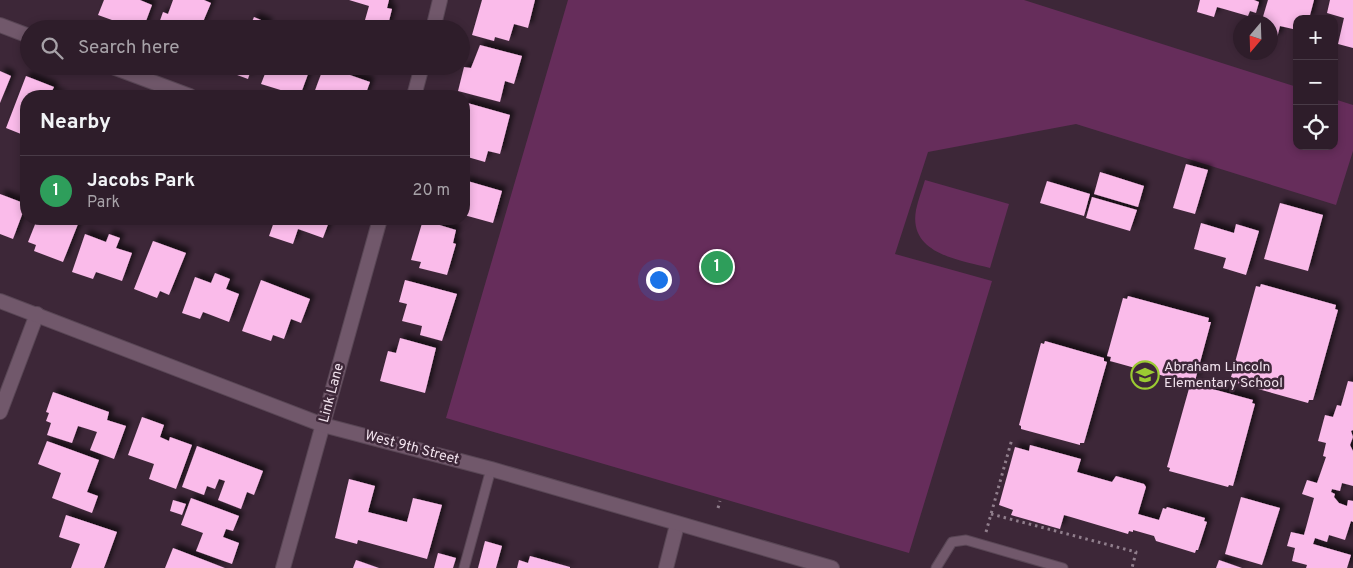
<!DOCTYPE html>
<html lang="en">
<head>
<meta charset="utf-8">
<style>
	:root { --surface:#2e1d2a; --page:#3a2a36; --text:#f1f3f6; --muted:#a7a2a8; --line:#493b47; --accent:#0b8043 }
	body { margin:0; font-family:Overpass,sans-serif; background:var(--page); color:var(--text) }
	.controls { position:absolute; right:15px; top:15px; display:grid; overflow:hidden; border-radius:10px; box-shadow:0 2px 8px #0003 }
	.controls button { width:45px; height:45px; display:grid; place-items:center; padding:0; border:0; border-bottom:1px solid var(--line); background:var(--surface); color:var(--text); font:25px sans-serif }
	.compass { position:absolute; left:1233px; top:15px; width:45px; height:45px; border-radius:50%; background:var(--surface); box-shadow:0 2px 8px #0003; rotate:199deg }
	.you { position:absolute; left:658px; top:279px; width:18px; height:18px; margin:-12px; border:4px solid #fff; border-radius:50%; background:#1a73e8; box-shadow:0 0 0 8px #1a73e833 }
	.badge { display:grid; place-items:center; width:32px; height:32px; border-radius:50%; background:var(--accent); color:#fff; font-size:16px; font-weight:700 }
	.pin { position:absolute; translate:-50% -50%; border:2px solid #fff; box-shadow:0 1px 5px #0006 }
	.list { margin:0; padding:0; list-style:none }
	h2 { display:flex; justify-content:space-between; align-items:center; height:65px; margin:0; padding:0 20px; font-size:21px }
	h2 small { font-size:16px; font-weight:400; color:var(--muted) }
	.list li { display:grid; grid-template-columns:32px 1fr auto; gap:15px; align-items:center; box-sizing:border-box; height:70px; padding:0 20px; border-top:1px solid var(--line) }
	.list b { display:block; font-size:19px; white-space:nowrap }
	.list p { margin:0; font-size:16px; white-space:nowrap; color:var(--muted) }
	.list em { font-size:16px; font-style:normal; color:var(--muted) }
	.icon { flex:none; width:28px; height:28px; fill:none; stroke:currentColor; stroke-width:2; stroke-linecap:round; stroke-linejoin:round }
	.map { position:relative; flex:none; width:1353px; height:568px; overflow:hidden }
	.search { position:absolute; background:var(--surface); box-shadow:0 2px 8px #0003; left:20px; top:20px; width:450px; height:55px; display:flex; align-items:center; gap:12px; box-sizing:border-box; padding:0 18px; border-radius:28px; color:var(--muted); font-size:19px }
	.panel { position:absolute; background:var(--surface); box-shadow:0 2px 8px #0003; left:20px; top:90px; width:450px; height:135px; border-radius:20px }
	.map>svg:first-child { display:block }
	.green { fill:#662d5b }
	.building { fill:#fabbea; filter:url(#shadow) }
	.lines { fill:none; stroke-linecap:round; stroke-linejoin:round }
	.service-casing { stroke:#594655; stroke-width:11 }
	.minor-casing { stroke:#594655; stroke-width:16 }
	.tertiary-casing { stroke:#594655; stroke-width:16 }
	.path { stroke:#907e8c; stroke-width:3; stroke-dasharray:2.5 4; stroke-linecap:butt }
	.service { stroke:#71586b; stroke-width:9 }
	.minor { stroke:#71586b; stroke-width:14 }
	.tertiary { stroke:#71586b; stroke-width:14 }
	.labels { text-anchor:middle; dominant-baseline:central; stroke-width:5; stroke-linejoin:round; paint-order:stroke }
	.poi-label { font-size:14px; fill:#f1e2ed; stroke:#3d2738; text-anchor:start }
	.street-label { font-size:14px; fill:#f1e2ed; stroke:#3d2738 }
</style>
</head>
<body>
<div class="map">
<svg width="1353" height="568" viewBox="0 0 1353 568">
	<defs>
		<filter id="shadow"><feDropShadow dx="4.5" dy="-4.5" stdDeviation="2.5" flood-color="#0009"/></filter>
	</defs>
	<rect width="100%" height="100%" fill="#3d2738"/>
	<g class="green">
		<path d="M568 0H1024L1297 87V146H1334V99L1353 105V151L1336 205 1076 124 928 152 895 254 992 281 909 553 446 418Z"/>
		<path d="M925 180 1009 204 990 268C960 260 908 254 916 210 918 200 922 190 925 180Z"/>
	</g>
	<g class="building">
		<path d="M104 0H140L152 5 143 29H121L123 24 98 15Z"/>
		<path d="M173 0H204L211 3 200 29H157L163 12 168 14Z"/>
		<path d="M349 0H389L387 8 392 9 387 29 363 27 369 6Z"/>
		<path d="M482 0H535L528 28 514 24 509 41 495 37 494 41 472 35Z"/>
		<path d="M1200 0H1254L1259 2 1256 13 1250 11 1248 16 1217 7 1214 17 1197 12Z"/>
		<path d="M1268 0H1314L1309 19H1297V30L1280 26 1277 38 1270 36V22L1262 20Z"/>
		<path d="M1330 0H1353V48L1338 44 1344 18 1327 13Z"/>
		<path d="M254 17 268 23 266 29H249Z"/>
		<path d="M480 45 522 56 514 84 505 81 500 102 458 91 464 67 471 68Z"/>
		<path d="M231 66H252L248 79 229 72Z"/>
		<path d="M268 66H311L300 96 261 84Z"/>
		<path d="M324 66 370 82 365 96H323L314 93Z"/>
		<path d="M0 71 11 76 0 103Z"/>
		<path d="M26 76 54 87 52 91 64 96H26V136L6 128Z"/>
		<path d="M464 102 510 115 500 154 488 151 485 162 464 156Z"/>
		<path d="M1186 164 1208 170 1195 214 1173 208Z"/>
		<path d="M1100 172 1144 186 1138 207 1094 194Z"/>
		<path d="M464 180 502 191 493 223 464 215Z"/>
		<path d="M1047 181 1090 194 1084 216 1040 203Z"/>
		<path d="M0 194 26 204 13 239 0 234Z"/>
		<path d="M1092 197 1137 210 1130 231 1086 218Z"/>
		<path d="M1280 203 1323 215 1308 271 1264 259Z"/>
		<path d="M28 219H80L63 262 34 251 36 245 28 242 36 222Z"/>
		<path d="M275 219H330L323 238 298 229 293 244 269 236Z"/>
		<path d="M423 220 456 230 453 243 456 244 447 275 419 268 421 262 411 260Z"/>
		<path d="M1201 223 1234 233 1236 224 1259 231 1246 275 1223 268 1226 258 1194 249Z"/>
		<path d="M85 234 106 242 109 234 120 238 116 248 132 253 122 281 96 272 93 279 72 272Z"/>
		<path d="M153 241 186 253 169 295 160 291 157 298 134 289Z"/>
		<path d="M215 273 230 279 226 289 239 294 229 322 203 312 200 319 182 313 195 277 211 283Z"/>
		<path d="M261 280 310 299 301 323 291 319 284 339 273 335 271 341 242 331Z"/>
		<path d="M405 280 457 294 442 341 420 335 422 326 402 321 407 304 399 302Z"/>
		<path d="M1261 284 1336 305 1335 309 1338 310 1313 400H1309L1308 403 1233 382 1234 378 1231 377 1256 286 1260 287Z"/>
		<path d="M1128 296 1209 318 1208 322H1211L1195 381 1190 379 1189 383 1110 361 1111 357 1107 356 1123 298 1127 299Z"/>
		<path d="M400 338 436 348 425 393 380 381 388 351 396 353Z"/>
		<path d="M1045 341 1104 358V361L1107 362 1084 443H1080V445L1021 429V426L1019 425 1041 343 1044 344Z"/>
		<path d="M1348 381 1353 382V430L1351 431 1353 437 1350 445 1353 451V486L1342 483 1340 491 1332 489 1331 492 1335 494 1334 497 1339 503 1347 506 1348 500 1353 501V522L1351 521 1345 540 1329 535 1327 542 1315 538 1313 544 1351 555 1347 568H1306L1307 565 1292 561 1295 548 1287 546 1291 532 1304 535 1314 498 1302 494 1307 480 1317 483 1326 457 1323 456 1326 443 1318 441 1325 415 1333 417 1337 405 1341 406Z"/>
		<path d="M1194 384 1253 400 1252 403 1255 404 1233 486 1229 485 1228 487 1169 471 1170 468 1167 467 1190 385 1193 386Z"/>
		<path d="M53 392 109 412 107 420 126 426 114 459 90 450 97 432 78 426 72 443 47 435 51 423 46 421 49 413 46 412Z"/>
		<path d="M142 417 164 425 160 437 169 441 170 437 192 445 176 489 149 479 154 464 128 455Z"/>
		<path d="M47 441 99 460 87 492 98 496 92 513 52 498 61 473 38 464Z"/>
		<path d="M1030 445 1081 459 1077 472 1112 482 1116 476 1144 484 1146 487 1138 514 1159 520 1163 508 1166 509 1167 507 1205 518 1204 521 1207 522 1198 550H1196L1195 553 1156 541 1154 536 1133 530V532L1129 531 1128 534 1064 515 1060 529 1011 515 1013 510 999 505 1015 447 1029 451Z"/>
		<path d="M197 446 263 471 254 495 247 492 241 509 218 500 225 481 219 479 215 489 207 486 204 495 182 487Z"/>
		<path d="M349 479 375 486 368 512 407 522 413 498 442 505 427 559 358 540 357 544 335 538Z"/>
		<path d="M1241 497 1280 508 1262 565 1225 554Z"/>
		<path d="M191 498 239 516 233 531 226 529 223 537 239 543 232 564 196 551 203 533 181 525Z"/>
		<path d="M173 500 186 504 182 515 170 511Z"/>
		<path d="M66 515 117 532 104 568H71L80 544 59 537Z"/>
		<path d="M485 541 502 546 496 568H478Z"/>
		<path d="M173 548 225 568H165Z"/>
		<path d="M438 553 456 558 453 568H434Z"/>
		<path d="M530 556 570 567V568H517L519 560 528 563Z"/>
		<path d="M356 560 379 568H353Z"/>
		<path d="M1219 560 1242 568H1216Z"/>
	</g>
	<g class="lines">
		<g class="service-casing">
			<g id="service">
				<path d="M464 568 491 469"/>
				<path d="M936 568 952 542 966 540 1063 568"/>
			</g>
		</g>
		<g class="minor-casing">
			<g id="minor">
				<path d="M0 25 29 36"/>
				<path d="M433 29 440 0"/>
				<path d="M110 66 190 96"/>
				<path d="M414 96 422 66"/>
				<path d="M0 412 37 314"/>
				<path d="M283 568 380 219"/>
				<path d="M666 568 677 525"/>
			</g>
		</g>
		<g class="tertiary-casing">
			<path id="tertiary" d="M0 301 323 425 491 469 832 568"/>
		</g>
		<g class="path">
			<path d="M718 508 720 501"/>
			<path d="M991 514 1136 552 1132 568"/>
			<path d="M986 532 1012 439"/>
		</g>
		<use href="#service" class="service"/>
		<use href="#minor" class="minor"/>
		<use href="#tertiary" class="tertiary"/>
	</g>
	<defs>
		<g id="school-ring" transform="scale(1.4375)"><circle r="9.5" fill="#3d2738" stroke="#9bcb32" stroke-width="1.5"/><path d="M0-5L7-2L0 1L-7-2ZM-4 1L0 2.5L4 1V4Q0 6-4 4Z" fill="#9bcb32"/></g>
	</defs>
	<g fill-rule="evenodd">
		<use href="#school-ring" x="1145" y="375"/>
	</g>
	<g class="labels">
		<g class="poi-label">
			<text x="1164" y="367">Abraham Lincoln<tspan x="1164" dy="16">Elementary School</tspan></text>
		</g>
		<g class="street-label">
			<text transform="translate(332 393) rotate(-75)">Link Lane</text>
			<text transform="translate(412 448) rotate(15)">West 9th Street</text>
		</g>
	</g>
</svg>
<div class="controls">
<button>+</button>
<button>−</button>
<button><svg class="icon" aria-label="locate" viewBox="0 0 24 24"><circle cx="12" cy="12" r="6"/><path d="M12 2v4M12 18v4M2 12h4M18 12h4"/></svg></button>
</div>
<svg class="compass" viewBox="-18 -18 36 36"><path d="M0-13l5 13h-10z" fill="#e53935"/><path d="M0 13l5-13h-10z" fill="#a7a2a8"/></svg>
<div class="you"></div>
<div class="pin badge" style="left:717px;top:267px;background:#2e9e5b">1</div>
<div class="search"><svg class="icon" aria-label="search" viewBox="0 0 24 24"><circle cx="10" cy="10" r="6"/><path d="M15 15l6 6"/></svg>Search here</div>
<section class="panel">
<h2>Nearby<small></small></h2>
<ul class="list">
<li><span class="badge" style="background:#2e9e5b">1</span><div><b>Jacobs Park</b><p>Park</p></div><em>20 m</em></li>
</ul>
</section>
</div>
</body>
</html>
